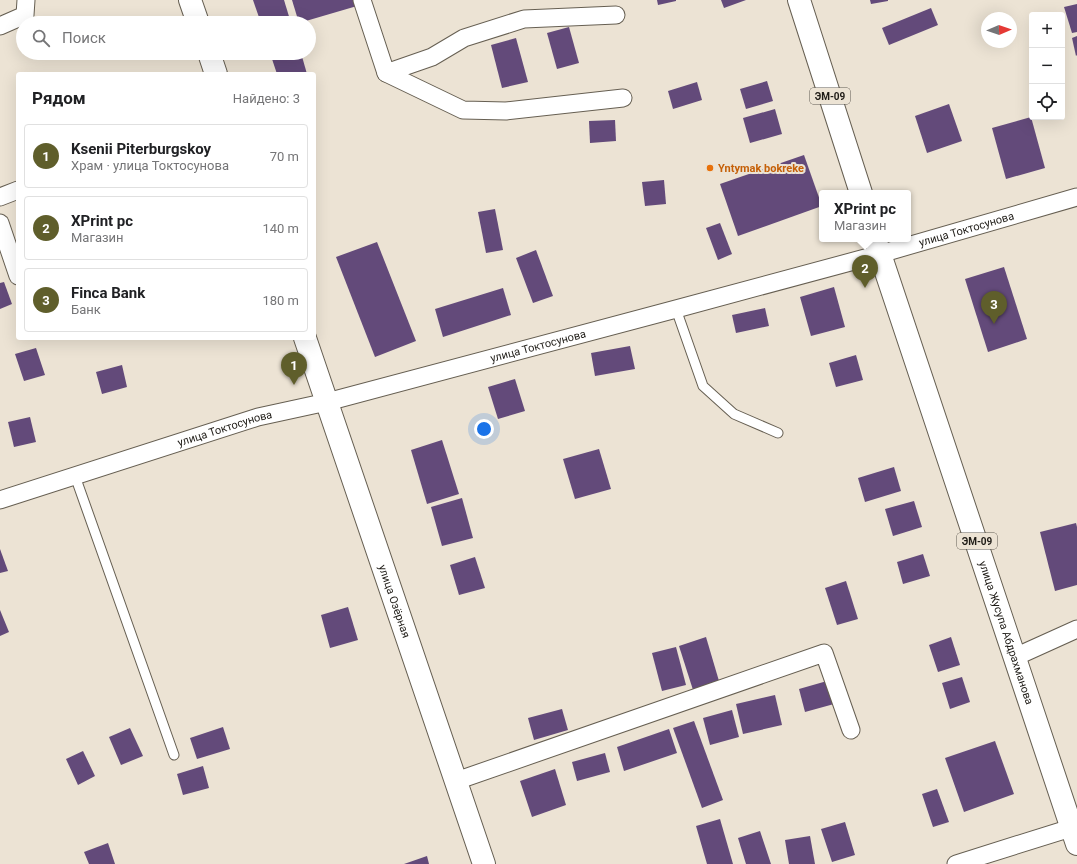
<!DOCTYPE html>
<html lang="ru">
<head>
<meta charset="utf-8">
<style>
	:root { --surface:#fff; --page:#f2f2f2; --text:#202124; --muted:#757577; --line:#e0e0e0; --accent:#5f5e2b }
	body { margin:0; font-family:Roboto,sans-serif; background:var(--page); color:var(--text) }
	.controls { position:absolute; right:12px; top:12px; display:grid; overflow:hidden; border-radius:4px; box-shadow:0 4px 16px #0002 }
	.controls button { width:36px; height:36px; display:grid; place-items:center; padding:0; border:0; border-bottom:1px solid var(--line); background:var(--surface); color:var(--text); font:20px sans-serif }
	.compass { position:absolute; left:981px; top:12px; width:36px; height:36px; border-radius:50%; background:var(--surface); box-shadow:0 4px 16px #0002; rotate:88deg }
	.you { position:absolute; left:484px; top:429px; width:14px; height:14px; margin:-10px; border:3px solid #fff; border-radius:50%; background:#1a73e8; box-shadow:0 0 0 6px #1a73e833 }
	.badge { display:grid; place-items:center; width:26px; height:26px; border-radius:50%; background:var(--accent); color:#fff; font-size:13px; font-weight:700 }
	.pin { position:absolute; translate:-50% -33px; filter:drop-shadow(0 1px 2px #0008) }
	.pin::after { content:''; position:absolute; top:21px; width:14px; height:12px; background:inherit; clip-path:polygon(0 0,100% 0,50% 100%) }
	.popup { position:absolute; left:819px; top:190px; width:92px; height:52px; box-sizing:border-box; display:grid; place-content:center; border-radius:4px; background:var(--surface); filter:drop-shadow(0 1px 3px #0005); font-size:13px; white-space:nowrap; color:var(--muted) }
	.popup b { font-size:15px; color:var(--text) }
	.popup::after { content:''; position:absolute; left:50%; top:100%; margin-left:-8px; border:8px solid transparent; border-top-color:var(--surface) }
	.list { margin:0; padding:0; list-style:none }
	h2 { display:flex; justify-content:space-between; align-items:center; height:52px; margin:0; padding:0 16px; font-size:17px }
	h2 small { font-size:13px; font-weight:400; color:var(--muted) }
	.list li { display:grid; grid-template-columns:26px 1fr auto; gap:12px; align-items:center; box-sizing:border-box; height:64px; margin:0 8px 8px; padding:0 8px; border:1px solid var(--line); border-radius:4px }
	.list b { display:block; font-size:15px; white-space:nowrap }
	.list p { margin:0; font-size:13px; white-space:nowrap; color:var(--muted) }
	.list em { font-size:13px; font-style:normal; color:var(--muted) }
	.icon { flex:none; width:22px; height:22px; fill:none; stroke:currentColor; stroke-width:2; stroke-linecap:round; stroke-linejoin:round }
	.map { position:relative; flex:none; width:1077px; height:864px; overflow:hidden }
	.search { position:absolute; background:var(--surface); box-shadow:0 4px 16px #0002; left:16px; top:16px; width:300px; height:44px; display:flex; align-items:center; gap:10px; box-sizing:border-box; padding:0 14px; border-radius:22px; color:var(--muted); font-size:15px }
	.panel { position:absolute; background:var(--surface); box-shadow:0 4px 16px #0002; left:16px; top:72px; width:300px; height:268px; border-radius:4px }
	.map>svg:first-child { display:block }
	.building { fill:#634a7a }
	.lines { fill:none; stroke-linecap:round; stroke-linejoin:round }
	.lane-casing { stroke:#665f52; stroke-width:11 }
	.street-casing { stroke:#665f52; stroke-width:19 }
	.secondary-casing { stroke:#665f52; stroke-width:24 }
	.highway-casing { stroke:#665f52; stroke-width:24 }
	.lane { stroke:#fff; stroke-width:9 }
	.street { stroke:#fff; stroke-width:17 }
	.secondary { stroke:#fff; stroke-width:22 }
	.highway { stroke:#fff; stroke-width:22 }
	.food-dot { fill:#e8710a; stroke:#ece3d4; stroke-width:1.5 }
	.labels { text-anchor:middle; dominant-baseline:central; stroke-width:4; stroke-linejoin:round; paint-order:stroke }
	.shield { fill:#ece3d4; stroke:#5c5850; stroke-width:1 }
	.shield-label { font-size:10px; font-weight:bold; fill:#1f1c17 }
	.food-label { font-size:11px; font-weight:bold; fill:#c56008; stroke:#ece3d4; text-anchor:start }
	.street-label { font-size:11px; fill:#1f1c17; stroke:#ece3d4 }
</style>
</head>
<body>
<div class="map">
<svg width="1077" height="864" viewBox="0 0 1077 864">
	<rect width="100%" height="100%" fill="#ece3d4"/>
	<g class="building">
		<path d="M253 0H284L291 23H261Z"/>
		<path d="M292 0H355L357 6 299 23Z"/>
		<path d="M657 0H676V1L658 5Z"/>
		<path d="M721 0H746L724 8Z"/>
		<path d="M870 0H888V1L871 4Z"/>
		<path d="M1077 4V32L1072 33 1064 7Z"/>
		<path d="M931 8 938 25 889 45 882 28Z"/>
		<path d="M569 27 579 63 557 69 547 33Z"/>
		<path d="M1077 36V55L1076 56 1072 38Z"/>
		<path d="M516 38 528 82 502 88 491 45Z"/>
		<path d="M270 53H301L307 74H277Z"/>
		<path d="M767 81 773 101 746 109 740 89Z"/>
		<path d="M697 82 702 100 673 109 668 91Z"/>
		<path d="M949 104 962 141 927 153 915 116Z"/>
		<path d="M775 109 782 134 750 143 743 118Z"/>
		<path d="M1031 117 1045 168 1006 179 992 128Z"/>
		<path d="M615 120 616 141 590 143 589 121Z"/>
		<path d="M804 155 822 206 738 236 720 184Z"/>
		<path d="M664 180 666 204 645 206 642 182Z"/>
		<path d="M495 209 503 250 486 253 478 212Z"/>
		<path d="M720 223 732 254 718 260 706 228Z"/>
		<path d="M377 242 416 341 375 357 336 257Z"/>
		<path d="M536 250 553 296 533 303 516 258Z"/>
		<path d="M1004 267 1027 339 988 352 965 279Z"/>
		<path d="M4 282 12 304 0 309V283Z"/>
		<path d="M834 287 845 327 811 336 800 297Z"/>
		<path d="M503 288 511 315 443 337 435 309Z"/>
		<path d="M765 308 769 326 736 333 732 315Z"/>
		<path d="M630 346 635 369 595 376 591 353Z"/>
		<path d="M36 348 45 375 24 381 15 354Z"/>
		<path d="M856 355 863 380 836 387 829 363Z"/>
		<path d="M122 365 127 387 102 394 96 372Z"/>
		<path d="M515 379 525 411 498 419 488 387Z"/>
		<path d="M30 417 36 442 14 447 8 422Z"/>
		<path d="M442 440 459 494 427 504 411 450Z"/>
		<path d="M599 449 611 489 575 499 563 459Z"/>
		<path d="M894 467 901 491 865 502 858 478Z"/>
		<path d="M462 498 473 538 442 546 431 507Z"/>
		<path d="M914 501 922 527 893 536 885 509Z"/>
		<path d="M1076 523 1077 527V585L1055 591 1040 532Z"/>
		<path d="M0 549 8 571 0 573Z"/>
		<path d="M923 554 930 576 903 584 897 562Z"/>
		<path d="M475 557 485 588 459 595 450 565Z"/>
		<path d="M846 581 858 619 837 625 825 588Z"/>
		<path d="M348 607 358 640 330 648 321 615Z"/>
		<path d="M0 610 9 632 0 636Z"/>
		<path d="M706 637 719 681 693 690 679 646Z"/>
		<path d="M951 637 960 665 938 672 929 645Z"/>
		<path d="M676 647 686 685 662 691 652 653Z"/>
		<path d="M962 677 970 702 950 709 942 683Z"/>
		<path d="M827 681 834 704 805 712 799 689Z"/>
		<path d="M775 695 782 725 743 734 736 704Z"/>
		<path d="M562 709 568 730 534 740 528 718Z"/>
		<path d="M732 710 739 737 710 745 703 718Z"/>
		<path d="M694 721 723 800 702 808 673 728Z"/>
		<path d="M223 727 230 749 197 759 190 738Z"/>
		<path d="M130 728 143 756 121 765 109 737Z"/>
		<path d="M669 729 677 753 624 771 617 747Z"/>
		<path d="M995 741 1014 794 964 812 945 758Z"/>
		<path d="M83 751 95 776 78 785 66 759Z"/>
		<path d="M605 753 610 772 577 781 572 762Z"/>
		<path d="M203 766 209 788 183 795 177 774Z"/>
		<path d="M555 769 566 805 532 817 520 781Z"/>
		<path d="M937 789 949 822 933 827 922 794Z"/>
		<path d="M720 819 733 864H707L696 826Z"/>
		<path d="M845 822 855 855 832 862 821 829Z"/>
		<path d="M760 831 771 864H746L738 838Z"/>
		<path d="M810 836 815 864H789L785 840Z"/>
		<path d="M108 843 115 864H89L84 852Z"/>
		<path d="M427 856 429 864H404Z"/>
	</g>
	<g class="lines">
		<g class="lane-casing">
			<g id="lane">
				<path d="M676 309 703 386 734 414 778 433"/>
				<path d="M75 476 174 755"/>
			</g>
		</g>
		<g class="street-casing">
			<g id="street">
				<path d="M362 0 386 73 432 57 464 38 524 19 616 15"/>
				<path d="M0 26 25 15 26 0"/>
				<path d="M386 73 463 110 506 111 623 98"/>
				<path d="M0 197 18 190"/>
				<path d="M0 223 18 276"/>
				<path id="s1" d="M0 500 258 417 327 402 676 309 880 254 1077 197"/>
				<path d="M1015 657 1077 629"/>
				<path d="M456 781 824 653 851 730"/>
				<path d="M956 864 1077 826"/>
			</g>
		</g>
		<g class="secondary-casing">
			<g id="secondary">
				<path d="M190 0 198 23"/>
				<path d="M209 53 216 74"/>
				<path id="s2" d="M305 338 484 864"/>
			</g>
		</g>
		<g class="highway-casing">
			<g id="highway">
				<path d="M799 0 861 193"/>
				<path id="s3" d="M875 239 1077 844"/>
			</g>
		</g>
		<use href="#lane" class="lane"/>
		<use href="#street" class="street"/>
		<use href="#secondary" class="secondary"/>
		<use href="#highway" class="highway"/>
	</g>
	<circle class="food-dot" cx="710" cy="168" r="4"/>
	<g class="labels">
		<g class="shield">
			<rect x="810" y="88" width="40" height="16" rx="3"/>
			<rect x="957" y="533" width="40" height="16" rx="3"/>
		</g>
		<g class="shield-label">
			<text x="830" y="96">ЭМ-09</text>
			<text x="977" y="541">ЭМ-09</text>
		</g>
		<g class="food-label">
			<text x="718" y="168">Yntymak bokreke</text>
		</g>
		<g class="street-label">
			<text stroke="none"><textPath href="#s1" startOffset="1004">улица Токтосунова</textPath></text>
			<text stroke="none"><textPath href="#s1" startOffset="560">улица Токтосунова</textPath></text>
			<text stroke="none"><textPath href="#s1" startOffset="236">улица Токтосунова</textPath></text>
			<text stroke="none"><textPath href="#s2" startOffset="278">улица Озёрная</textPath></text>
			<text stroke="none"><textPath href="#s3" startOffset="415">улица Жусупа Абдрахманова</textPath></text>
		</g>
	</g>
</svg>
<div class="controls">
<button>+</button>
<button>−</button>
<button><svg class="icon" aria-label="locate" viewBox="0 0 24 24"><circle cx="12" cy="12" r="6"/><path d="M12 2v4M12 18v4M2 12h4M18 12h4"/></svg></button>
</div>
<svg class="compass" viewBox="-18 -18 36 36"><path d="M0-13l5 13h-10z" fill="#e53935"/><path d="M0 13l5-13h-10z" fill="#757577"/></svg>
<div class="you"></div>
<div class="pin badge" style="left:294px;top:385px">1</div>
<div class="pin badge" style="left:865px;top:288px">2</div>
<div class="popup"><b>XPrint pc</b>Магазин</div>
<div class="pin badge" style="left:994px;top:324px">3</div>
<div class="search"><svg class="icon" aria-label="search" viewBox="0 0 24 24"><circle cx="10" cy="10" r="6"/><path d="M15 15l6 6"/></svg>Поиск</div>
<section class="panel">
<h2>Рядом<small>Найдено: 3</small></h2>
<ul class="list">
<li><span class="badge">1</span><div><b>Ksenii Piterburgskoy</b><p>Храм · улица Токтосунова</p></div><em>70 m</em></li>
<li><span class="badge">2</span><div><b>XPrint pc</b><p>Магазин</p></div><em>140 m</em></li>
<li><span class="badge">3</span><div><b>Finca Bank</b><p>Банк</p></div><em>180 m</em></li>
</ul>
</section>
</div>
</body>
</html>
